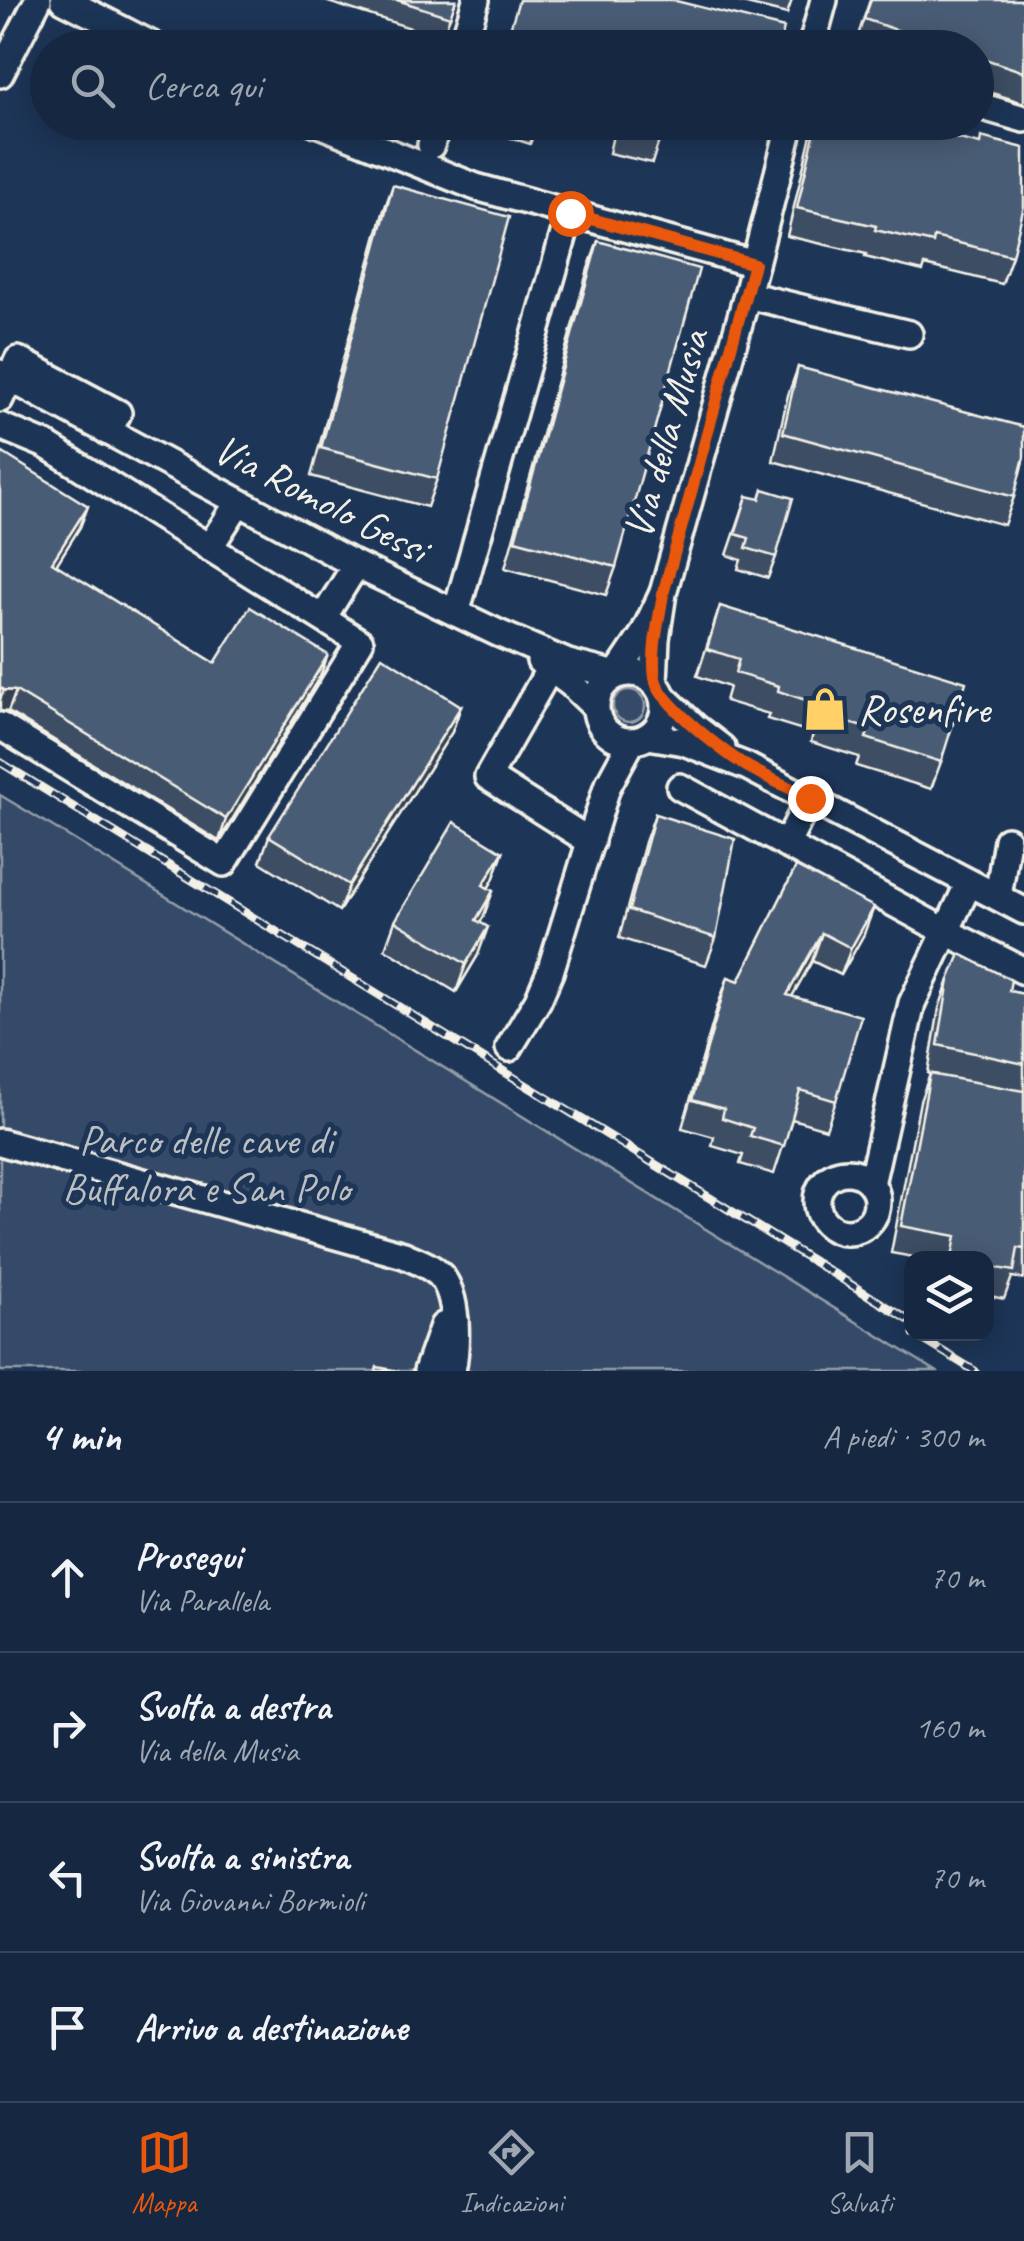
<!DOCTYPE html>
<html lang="it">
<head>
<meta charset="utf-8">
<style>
	:root { --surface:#162841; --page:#1f3048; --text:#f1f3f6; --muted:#9ea6b1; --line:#35445a; --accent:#ea580c }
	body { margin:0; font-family:Caveat,sans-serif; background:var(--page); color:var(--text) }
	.controls { position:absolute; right:30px; bottom:30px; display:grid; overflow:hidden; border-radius:20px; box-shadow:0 5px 25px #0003 }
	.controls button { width:90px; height:90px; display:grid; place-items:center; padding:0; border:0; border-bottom:2px solid var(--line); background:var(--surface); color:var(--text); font:50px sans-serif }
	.stop { position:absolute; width:30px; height:30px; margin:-22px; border:8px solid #ea580c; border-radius:50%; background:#fff }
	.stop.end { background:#ea580c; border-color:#fff; box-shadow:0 2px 10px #0008 }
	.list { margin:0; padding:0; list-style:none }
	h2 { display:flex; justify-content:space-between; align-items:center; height:130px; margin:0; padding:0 40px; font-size:42px }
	h2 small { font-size:32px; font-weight:400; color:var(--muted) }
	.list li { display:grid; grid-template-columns:65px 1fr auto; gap:30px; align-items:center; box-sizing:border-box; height:150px; padding:0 40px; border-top:2px solid var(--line) }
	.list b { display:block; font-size:38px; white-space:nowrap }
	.list p { margin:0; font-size:32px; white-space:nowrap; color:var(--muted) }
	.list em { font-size:32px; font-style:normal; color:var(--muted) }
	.icon { flex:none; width:55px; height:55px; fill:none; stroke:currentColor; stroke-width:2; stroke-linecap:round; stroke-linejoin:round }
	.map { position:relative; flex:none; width:1024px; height:1371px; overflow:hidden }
	.search { position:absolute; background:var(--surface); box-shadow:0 5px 25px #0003; left:30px; right:30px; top:30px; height:110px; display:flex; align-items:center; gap:25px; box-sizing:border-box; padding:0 35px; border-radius:55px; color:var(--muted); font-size:38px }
	.sheet { height:730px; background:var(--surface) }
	nav { display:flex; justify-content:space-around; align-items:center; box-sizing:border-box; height:140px; border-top:2px solid var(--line); background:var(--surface); font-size:28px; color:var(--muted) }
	nav a { display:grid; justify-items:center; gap:5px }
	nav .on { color:var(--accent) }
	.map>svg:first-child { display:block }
	.green { fill:#354a67; stroke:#949ea8; stroke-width:2.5 }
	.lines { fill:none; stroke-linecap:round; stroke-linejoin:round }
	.minor-casing { stroke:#f4f1e8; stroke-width:32 }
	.minor { stroke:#1d3557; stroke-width:25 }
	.rail-casing { stroke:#f4f1e8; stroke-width:9 }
	.rail { stroke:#1d3557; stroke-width:5; stroke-dasharray:15; stroke-linecap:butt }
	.wall { fill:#3e4e64; stroke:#f4f1e8; stroke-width:2.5 }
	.shaded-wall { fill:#324051; stroke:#f4f1e8; stroke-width:2.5 }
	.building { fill:#485b74; stroke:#f4f1e8; stroke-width:2.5 }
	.route { stroke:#ea580c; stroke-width:12 }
	.labels { text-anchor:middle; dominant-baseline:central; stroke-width:10; stroke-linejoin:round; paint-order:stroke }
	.street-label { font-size:42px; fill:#f4f1e8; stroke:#1d3557 }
	.poi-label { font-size:42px; fill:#f4f1e8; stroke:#1d3557; text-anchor:start }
	.park-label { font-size:42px; fill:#bbbfc1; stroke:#1d3557 }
</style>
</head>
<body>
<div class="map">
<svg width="1024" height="1371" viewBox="0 0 1024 1371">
	<rect width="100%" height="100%" fill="#1d3557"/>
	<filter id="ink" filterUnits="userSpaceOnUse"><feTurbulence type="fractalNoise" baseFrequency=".01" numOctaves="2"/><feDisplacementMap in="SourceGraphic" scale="20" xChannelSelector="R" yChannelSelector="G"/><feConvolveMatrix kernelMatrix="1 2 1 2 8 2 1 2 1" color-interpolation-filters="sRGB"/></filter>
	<g filter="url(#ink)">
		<g class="green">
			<circle cx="629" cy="706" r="16"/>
			<path d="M0 795 50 825 936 1371H0Z"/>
		</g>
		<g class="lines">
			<g class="minor-casing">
				<g id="minor">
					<path d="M64 0 158 48"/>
					<path d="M462 48 476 0"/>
					<path d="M811 48 824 0"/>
					<path d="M0 74 38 0"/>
					<path d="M976 105 1024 119"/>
					<path d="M314 122 476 187 755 264"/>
					<path d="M431 145 438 122"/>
					<path d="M747 295 909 334"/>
					<path d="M0 373 356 565 498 633 568 663 616 675 643 635 663 593"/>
					<path d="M0 399 18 360 118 413 108 432"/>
					<path d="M0 426 46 445 360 642 224 863 0 726"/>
					<path d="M209 548 238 503"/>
					<path d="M456 613 570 213"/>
					<path d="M323 618 356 565"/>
					<path d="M540 661 571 684 595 707"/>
					<path d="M550 668 488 777 591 842"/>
					<circle cx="630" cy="707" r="34"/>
					<path d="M654 682 656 639 663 593 747 295 791 122"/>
					<path d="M663 697 696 728 722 748"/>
					<path d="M648 736 684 742 746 766 1024 911"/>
					<path d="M680 787 945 931 1024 971"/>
					<path d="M786 845 810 798"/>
					<path d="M998 897 1007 840"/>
					<path d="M509 1048 538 1000 550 972 607 787 632 741"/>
					<path d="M0 1142 404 1255C417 1261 430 1265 440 1275 459 1296 457 1345 452 1371"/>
					<circle cx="847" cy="1202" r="30"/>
					<path d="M871 1184 912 1003 969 883"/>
					<path d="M427 1371 443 1326 455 1320"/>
				</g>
			</g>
			<use href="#minor" class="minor"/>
			<g class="rail-casing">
				<g id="rail">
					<path d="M0 762 912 1322"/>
					<path d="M914 1334 975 1371"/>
				</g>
			</g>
			<use href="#rail" class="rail"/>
		</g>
		<g class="wall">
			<path d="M322 0H456L442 38Z"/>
			<path d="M730 0H792L787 14Z"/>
			<path d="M870 0H1024V103L976 88V48L854 47Z"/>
			<path d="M479 122H538L530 144 477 127Z"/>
			<path d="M616 122H665L652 163 609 153Z"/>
			<path d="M728 122H759L756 130Z"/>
			<path d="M814 122H889L1012 256 1002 284 925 265 923 271 865 257 866 254 787 236Z"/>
			<path d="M393 185 437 479 427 507 311 476 383 213Z"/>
			<path d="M598 241 616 567 606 595 505 568 588 269Z"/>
			<path d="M798 367 1014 497 1004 525 773 461 788 395Z"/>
			<path d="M0 458 88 506 80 527 56 565 215 663 320 676 219 841 8 712 0 711Z"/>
			<path d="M747 496 776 557 768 578 738 569 741 560 727 555Z"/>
			<path d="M720 606 941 762 931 789 856 766 859 757 811 742 813 733 767 719 769 714 725 701 729 687 697 676Z"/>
			<path d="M461 706 452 732 339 911 260 862 269 836Z"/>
			<path d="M655 814 716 938 706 965 619 938 645 842Z"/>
			<path d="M503 852 493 880 488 888 493 891 480 922 478 955 456 992 385 949 395 921Z"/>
			<path d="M796 867 864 934 841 975 812 961 792 996 836 1101 826 1129 792 1119 774 1174 740 1164 743 1155 712 1146 714 1137 682 1128 718 1005 728 977 739 981Z"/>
			<path d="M949 980 1024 994V1279L1012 1277 1004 1299 986 1295V1258H919L891 1253 920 1101 930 1074 939 1075 928 1073 939 1008Z"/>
		</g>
		<g class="shaded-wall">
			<path d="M88 506 80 527 45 583 52 562Z"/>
			<path d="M328 655 320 676 219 841 226 819Z"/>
			<path d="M4 690 16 691 8 712 0 711V700Z"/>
			<path d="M461 706 452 732 339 911 349 885Z"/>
			<path d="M503 852 493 880 473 913 483 885Z"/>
			<path d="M493 891 483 918 465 947 476 920Z"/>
			<path d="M874 907 864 934 841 975 851 948Z"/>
			<path d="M488 927 478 955 456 992 466 964Z"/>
			<path d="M822 933 812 961 777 1023 787 995Z"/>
		</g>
		<g class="building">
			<path d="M397 0H456L450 17Z"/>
			<path d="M519 0H672L784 28 779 48H504Z"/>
			<path d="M871 0H1024V72L976 56V48H950L864 19Z"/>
			<path d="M619 122H665L660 142 616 131Z"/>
			<path d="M817 122H889L980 144 981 137 1024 148V206L1012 256 934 237 933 243 875 230 876 226 797 208Z"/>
			<path d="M393 185 509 217 437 479 321 448Z"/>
			<path d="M598 241 699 269 616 567 515 540Z"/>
			<path d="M798 367 1024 427V457L1014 497 783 433Z"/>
			<path d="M3 453 88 506 52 562 215 663 250 607 328 655 226 819 16 691 4 690 0 687V458Z"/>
			<path d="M763 489 793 498 776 557 746 548 749 538 735 534 747 496 760 499Z"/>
			<path d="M720 606 966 682 941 762 866 738 869 729 821 714 824 706 778 691 779 686 735 673 739 659 707 649Z"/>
			<path d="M382 656 461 706 349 885 269 836Z"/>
			<path d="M655 814 735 839 716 938 629 910Z"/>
			<path d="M454 822 503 852 483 885 493 891 476 920 488 927 466 964 395 921Z"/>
			<path d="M796 867 874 907 851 948 822 933 787 995 861 1016 836 1101 800 1090 784 1146 750 1136 753 1128 722 1118 724 1109 692 1100 728 977 739 981Z"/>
			<path d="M960 954 1011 980 1009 991 1024 994V1064L938 1045 949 980Z"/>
			<path d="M930 1074 1024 1091V1249L1018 1248 1014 1271 986 1266V1258H952L956 1236 901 1226Z"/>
			<path d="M377 1367 399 1371H376Z"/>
		</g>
	</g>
	<g class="lines" filter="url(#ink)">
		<path class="route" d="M570 213 754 264 663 594C659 620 651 651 655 678 658 702 726 754 748 767 768 778 790 788 810 798"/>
	</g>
	<defs>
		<g id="shop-bare" transform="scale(3.45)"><path d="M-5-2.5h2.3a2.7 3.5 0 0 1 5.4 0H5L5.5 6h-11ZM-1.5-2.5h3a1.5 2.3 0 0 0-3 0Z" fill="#ffd166" stroke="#1d3557" stroke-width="2.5" paint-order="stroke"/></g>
	</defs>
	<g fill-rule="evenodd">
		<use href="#shop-bare" x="825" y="709"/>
	</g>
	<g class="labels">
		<g class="street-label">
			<text transform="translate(666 434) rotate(-74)">Via della Musia</text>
			<text transform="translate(321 499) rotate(27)">Via Romolo Gessi</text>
		</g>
		<g class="poi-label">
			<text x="858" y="709">Rosenfire</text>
		</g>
		<g class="park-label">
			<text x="206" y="1140">Parco delle cave di<tspan x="206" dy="48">Buffalora e San Polo</tspan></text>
		</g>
	</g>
</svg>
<div class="controls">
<button><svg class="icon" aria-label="layers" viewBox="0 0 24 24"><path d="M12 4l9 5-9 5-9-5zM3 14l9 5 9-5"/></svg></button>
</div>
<div class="stop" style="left:570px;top:213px"></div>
<div class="stop end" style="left:810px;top:798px"></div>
<div class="search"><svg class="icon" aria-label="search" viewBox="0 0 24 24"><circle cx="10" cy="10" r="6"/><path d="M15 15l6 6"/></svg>Cerca qui</div>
</div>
<section class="sheet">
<h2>4 min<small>A piedi · 300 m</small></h2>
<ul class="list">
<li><svg class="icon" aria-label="ahead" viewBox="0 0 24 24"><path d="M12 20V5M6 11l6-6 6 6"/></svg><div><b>Prosegui</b><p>Via Parallela</p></div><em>70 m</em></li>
<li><svg class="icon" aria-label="right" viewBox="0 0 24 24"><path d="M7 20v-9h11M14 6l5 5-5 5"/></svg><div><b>Svolta a destra</b><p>Via della Musia</p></div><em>160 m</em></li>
<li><svg class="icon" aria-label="left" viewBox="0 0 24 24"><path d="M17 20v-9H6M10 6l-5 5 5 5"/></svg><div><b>Svolta a sinistra</b><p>Via Giovanni Bormioli</p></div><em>70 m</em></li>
<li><svg class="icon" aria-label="arrive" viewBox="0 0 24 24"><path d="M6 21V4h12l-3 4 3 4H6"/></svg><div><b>Arrivo a destinazione</b></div></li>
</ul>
</section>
<nav>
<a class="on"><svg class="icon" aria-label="map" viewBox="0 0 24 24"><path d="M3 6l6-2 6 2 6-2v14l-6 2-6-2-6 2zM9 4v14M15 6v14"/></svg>Mappa</a>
<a><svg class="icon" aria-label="directions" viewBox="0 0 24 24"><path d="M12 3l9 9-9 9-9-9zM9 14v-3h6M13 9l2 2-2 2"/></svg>Indicazioni</a>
<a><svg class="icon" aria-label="saved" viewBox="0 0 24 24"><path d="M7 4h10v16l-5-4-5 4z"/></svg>Salvati</a>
</nav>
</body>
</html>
